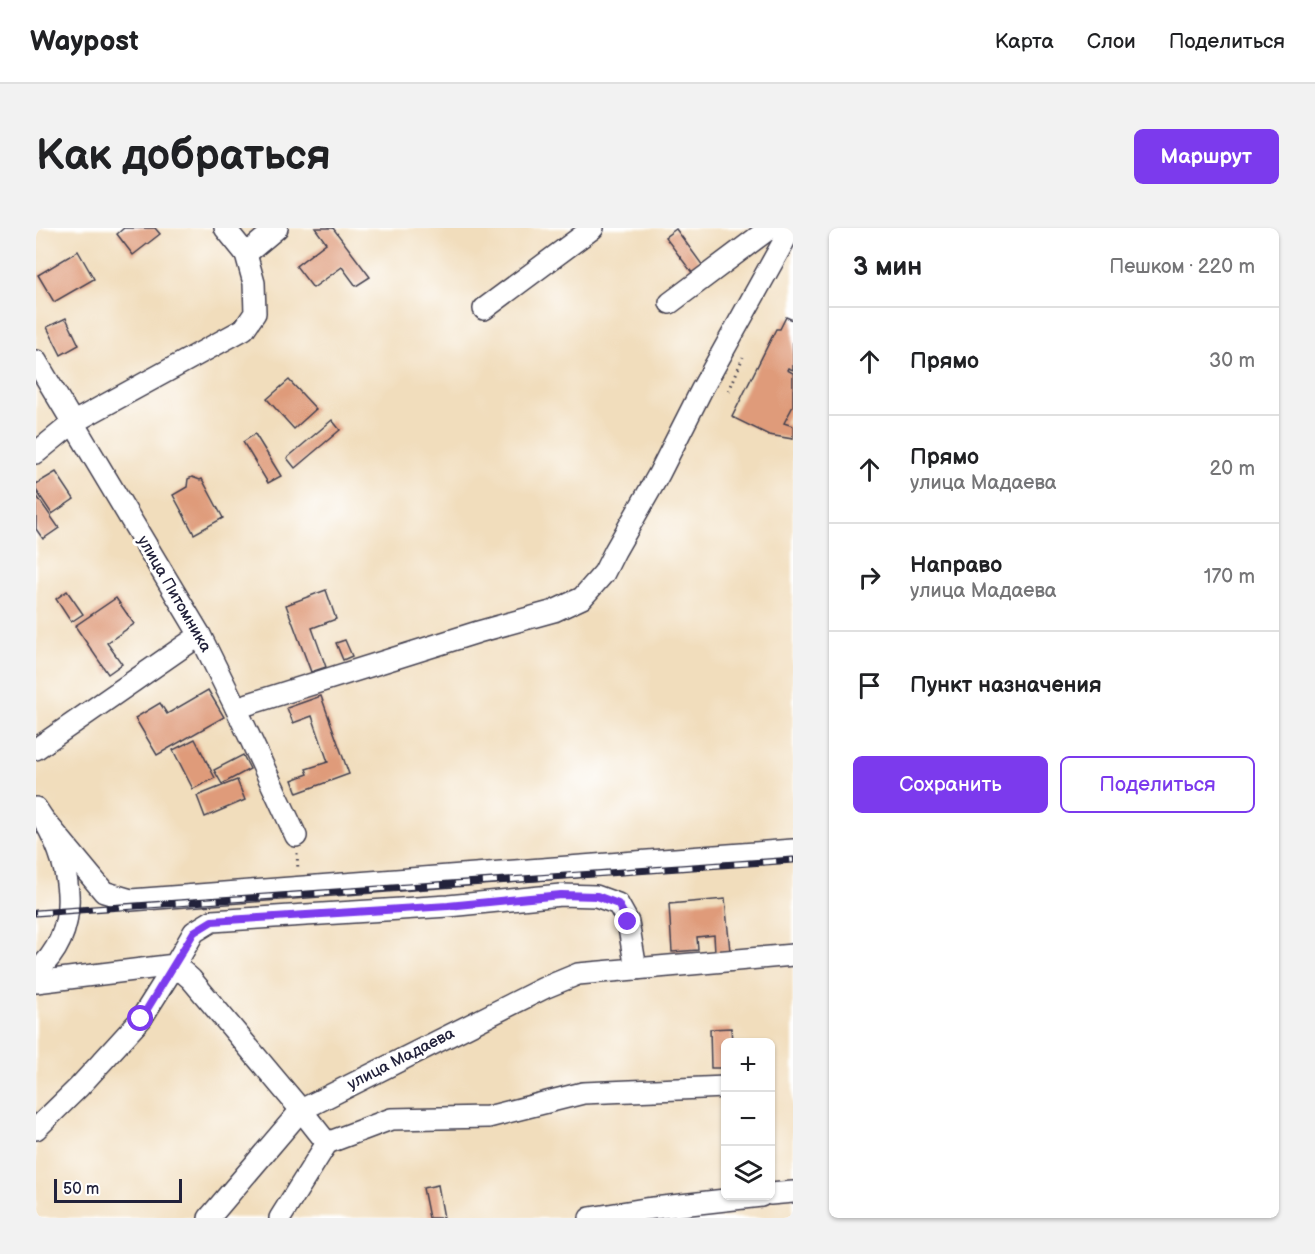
<!DOCTYPE html>
<html lang="ru">
<head>
<meta charset="utf-8">
<style>
	:root { --surface:#fff; --page:#f2f2f2; --text:#202124; --muted:#757577; --line:#e0e0e0; --accent:#7c3aed }
	body { margin:0; font-family:"Balsamiq Sans",sans-serif; background:var(--page); color:var(--text) }
	.controls { position:absolute; right:18px; bottom:18px; display:grid; overflow:hidden; border-radius:9px; box-shadow:0 2px 4px #0004 }
	.controls button { width:54px; height:54px; display:grid; place-items:center; padding:0; border:0; border-bottom:2px solid var(--line); background:var(--surface); color:var(--text); font:30px sans-serif }
	.scale { position:absolute; left:18px; bottom:15px; width:128px; box-sizing:border-box; padding-left:6px; border:3px solid #22223b; border-top:0; font-size:16px; line-height:21px; white-space:nowrap; color:#22223b; -webkit-text-stroke:4px #fff; paint-order:stroke }
	.stop { position:absolute; width:18px; height:18px; margin:-14px; border:4px solid #7c3aed; border-radius:50%; background:#fff }
	.stop.end { background:#7c3aed; border-color:#fff; box-shadow:0 2px 6px #0008 }
	.list { margin:0; padding:0; list-style:none }
	h2 { display:flex; justify-content:space-between; align-items:center; height:78px; margin:0; padding:0 24px; font-size:26px }
	h2 small { font-size:20px; font-weight:400; color:var(--muted) }
	.list li { display:grid; grid-template-columns:39px 1fr auto; gap:18px; align-items:center; box-sizing:border-box; height:108px; padding:0 24px; border-top:2px solid var(--line) }
	.list b { display:block; font-size:22px; white-space:nowrap }
	.list p { margin:0; font-size:20px; white-space:nowrap; color:var(--muted) }
	.list em { font-size:20px; font-style:normal; color:var(--muted) }
	.actions { display:flex; gap:12px; padding:18px 24px }
	.actions a { flex:1; padding:14px 0; border:2px solid var(--accent); border-radius:9px; text-align:center; font-size:21px; color:var(--accent) }
	.actions .main { background:var(--accent); color:#fff }
	.icon { flex:none; width:33px; height:33px; fill:none; stroke:currentColor; stroke-width:2; stroke-linecap:round; stroke-linejoin:round }
	.map { position:relative; flex:none; width:757px; height:990px; overflow:hidden; border-radius:9px }
	header { display:flex; align-items:center; gap:36px; box-sizing:border-box; height:84px; padding:0 30px; background:var(--surface); border-bottom:2px solid var(--line) }
	header strong { font-size:28px }
	nav { display:flex; gap:33px; margin-inline-start:auto; font-size:21px }
	.intro { display:flex; align-items:center; justify-content:space-between; box-sizing:border-box; height:144px; padding:0 36px }
	h1 { margin:0; font-size:42px }
	.button { padding:15px 27px; border-radius:9px; background:var(--accent); color:#fff; font-size:21px; font-weight:700 }
	main { display:flex; gap:36px; padding:0 36px }
	aside { flex:1; background:var(--surface); border-radius:9px; box-shadow:0 2px 4px #0004 }
	.map>svg:first-child { display:block }
	.building { fill:#df9b7a }
	.lines { fill:none; stroke-linecap:round; stroke-linejoin:round }
	.minor-casing { stroke:#413e4e; stroke-width:24 }
	.path { stroke:#413e4e; stroke-width:3; stroke-dasharray:1.5 4.5; stroke-linecap:butt }
	.minor { stroke:#fff; stroke-width:21 }
	.rail-casing { stroke:#22223b; stroke-width:7 }
	.rail { stroke:#fff; stroke-width:4.5; stroke-dasharray:14; stroke-linecap:butt }
	.route { stroke:#7c3aed; stroke-width:8 }
	.labels { text-anchor:middle; dominant-baseline:central; stroke-width:6; stroke-linejoin:round; paint-order:stroke }
	.street-label { font-size:16px; fill:#22223b; stroke:#fff }
</style>
</head>
<body>
<header>
<strong>Waypost</strong>
<nav><a>Карта</a><a>Слои</a><a>Поделиться</a></nav>
</header>
<div class="intro"><h1>Как добраться</h1><a class="button">Маршрут</a></div>
<main>
<div class="map">
<svg width="757" height="990" viewBox="0 0 757 990">
	<rect width="100%" height="100%" fill="#fff"/>
	<filter id="ink" filterUnits="userSpaceOnUse"><feTurbulence type="fractalNoise" baseFrequency=".0167" numOctaves="2"/><feDisplacementMap in="SourceGraphic" scale="12" xChannelSelector="R" yChannelSelector="G"/><feConvolveMatrix kernelMatrix="1 2 1 2 8 2 1 2 1" color-interpolation-filters="sRGB"/></filter>
	<filter id="wash" filterUnits="userSpaceOnUse"><feTurbulence type="fractalNoise" baseFrequency=".008" numOctaves="4" result="noise"/><feDisplacementMap in="SourceGraphic" scale="24" xChannelSelector="R" yChannelSelector="G"/><feGaussianBlur stdDeviation="1.35" result="paint"/><feColorMatrix in="noise" values="0 0 0 0 0 0 0 0 0 0 0 0 0 0 0 0 0 1.4 0 .05"/><feComposite in="paint" operator="in"/></filter>
	<g filter="url(#wash)">
		<rect width="100%" height="100%" fill="#f1ddbc"/>
		<g id="blocks">
			<g class="building">
				<path d="M88 0H119L124 6 97 27 81 6Z"/>
				<path d="M279 0H297L334 49 320 58 306 39 277 60 260 38 290 15Z"/>
				<path d="M640 1 670 42 660 50 629 9Z"/>
				<path d="M42 23 58 51 18 74 2 47Z"/>
				<path d="M750 89 757 92V142L752 140 751 142 757 145V178L748 195 757 198V211L733 207 696 189 740 101H744Z"/>
				<path d="M30 90 43 117 25 127 11 99Z"/>
				<path d="M253 152 280 181 258 201 231 171Z"/>
				<path d="M296 192 304 202 259 240 251 230Z"/>
				<path d="M219 206 245 248 232 255 207 214Z"/>
				<path d="M20 244 38 271 16 286 0 262V256Z"/>
				<path d="M156 249 164 252 166 251 187 290 158 306 137 267 151 259 152 251Z"/>
				<path d="M0 267 23 300 7 311 0 301Z"/>
				<path d="M290 362 300 391 276 400 290 439 275 444 250 377Z"/>
				<path d="M31 363 47 386 35 394 20 371Z"/>
				<path d="M80 370 98 396 71 415 86 436 72 446 39 398Z"/>
				<path d="M309 412 316 428 307 432 300 415Z"/>
				<path d="M172 462 188 489 121 527 99 490 124 475 131 486Z"/>
				<path d="M285 468 313 546 261 565 256 552 272 546 270 541 292 534 276 488 257 495 251 480Z"/>
				<path d="M159 511 179 550 157 561 137 522Z"/>
				<path d="M207 527 214 541 186 556 178 542Z"/>
				<path d="M201 552 209 572 169 589 161 568Z"/>
				<path d="M689 671 694 723 679 724 678 707 661 709 662 722 636 724 633 676Z"/>
				<path d="M695 800 696 814H690V840H675L674 801Z"/>
				<path d="M402 957 408 990H393L387 960Z"/>
			</g>
		</g>
	</g>
	<g filter="url(#ink)">
		<use href="#blocks" fill-opacity="0" stroke="#413e4e" stroke-width="1.5"/>
		<g class="lines">
			<g class="minor-casing">
				<g id="minor">
					<path d="M210 26 241 0"/>
					<path d="M634 75 734 0"/>
					<path d="M448 81 557 0"/>
					<path d="M0 133 164 407 200 480 260 608"/>
					<path d="M0 225 38 194 208 101 219 85 218 55 210 26 189 0"/>
					<path d="M200 480 442 404 518 383 546 370 568 345 579 323 623 246 666 161 753 4V0"/>
					<path d="M0 521 164 407"/>
					<path d="M0 580C34 629 51 699 0 744"/>
					<path d="M9 593 68 664 95 672 757 622"/>
					<path d="M0 754 139 737 158 704 176 693 412 678 525 667 560 668 582 676 592 694 600 741"/>
					<path d="M0 901 43 859 105 791 139 737 155 751 265 882 291 915 244 990"/>
					<path d="M291 915 355 891 452 889 547 865 690 859"/>
					<path d="M734 966 757 964"/>
					<path d="M173 990 265 882 508 760 542 746 757 727"/>
					<path d="M554 990 609 981 725 968"/>
				</g>
			</g>
			<g class="path">
				<path d="M693 163 707 129"/>
				<path d="M261 625 262 642"/>
			</g>
			<use href="#minor" class="minor"/>
			<g class="rail-casing">
				<path id="rail" d="M0 685 757 632"/>
			</g>
			<use href="#rail" class="rail"/>
		</g>
	</g>
	<g class="lines" filter="url(#ink)">
		<path class="route" d="M105 791 158 704 176 693 412 678 525 667 561 668 582 676 592 694"/>
	</g>
	<g class="labels">
		<g class="street-label">
			<text transform="translate(138 366) rotate(60)">улица Питомника</text>
			<text transform="translate(365 831) rotate(-27)">улица Мадаева</text>
		</g>
	</g>
</svg>
<div class="controls">
<button>+</button>
<button>−</button>
<button><svg class="icon" aria-label="layers" viewBox="0 0 24 24"><path d="M12 4l9 5-9 5-9-5zM3 14l9 5 9-5"/></svg></button>
</div>
<div class="scale">50 m</div>
<div class="stop" style="left:105px;top:791px"></div>
<div class="stop end" style="left:592px;top:694px"></div>
</div>
<aside>
<h2>3 мин<small>Пешком · 220 m</small></h2>
<ul class="list">
<li><svg class="icon" aria-label="ahead" viewBox="0 0 24 24"><path d="M12 20V5M6 11l6-6 6 6"/></svg><div><b>Прямо</b></div><em>30 m</em></li>
<li><svg class="icon" aria-label="ahead" viewBox="0 0 24 24"><path d="M12 20V5M6 11l6-6 6 6"/></svg><div><b>Прямо</b><p>улица Мадаева</p></div><em>20 m</em></li>
<li><svg class="icon" aria-label="right" viewBox="0 0 24 24"><path d="M7 20v-9h11M14 6l5 5-5 5"/></svg><div><b>Направо</b><p>улица Мадаева</p></div><em>170 m</em></li>
<li><svg class="icon" aria-label="arrive" viewBox="0 0 24 24"><path d="M6 21V4h12l-3 4 3 4H6"/></svg><div><b>Пункт назначения</b></div></li>
</ul>
<div class="actions"><a class="main">Сохранить</a><a>Поделиться</a></div>
</aside>
</main>
</body>
</html>
